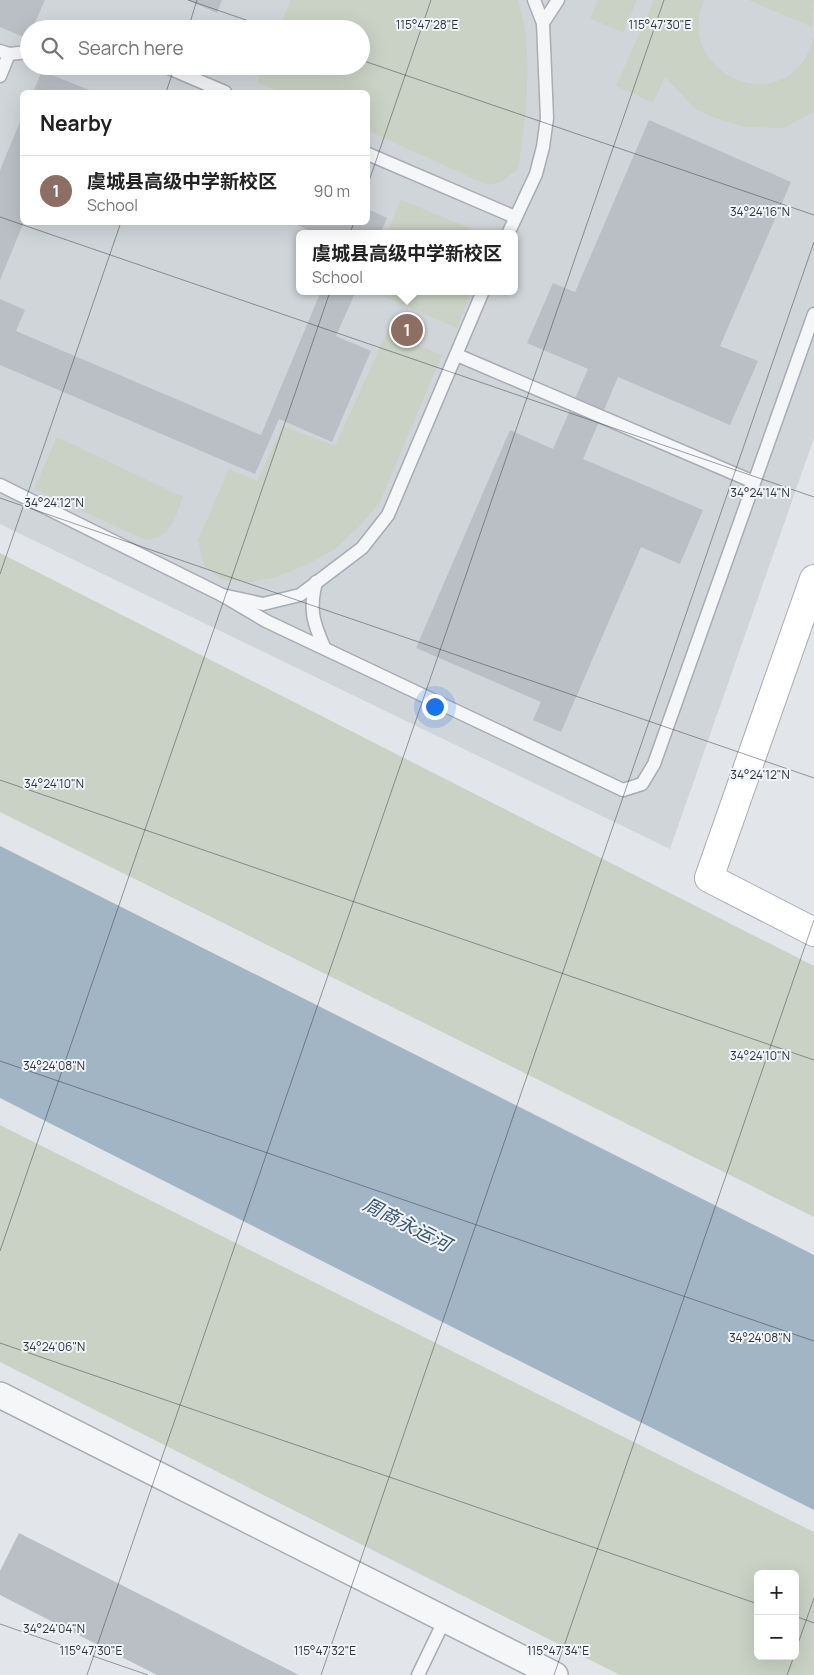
<!DOCTYPE html>
<html lang="en">
<head>
<meta charset="utf-8">
<style>
	:root { --surface:#fff; --page:#f6f6f6; --text:#222; --muted:#767676; --line:#e0e0e0; --accent:#0f766e }
	body { margin:0; font-family:Manrope,"Noto Sans SC",sans-serif; background:var(--page); color:var(--text) }
	.controls { position:absolute; right:15px; bottom:15px; display:grid; overflow:hidden; border-radius:8px; box-shadow:0 5px 20px #0002 }
	.controls button { width:45px; height:45px; display:grid; place-items:center; padding:0; border:0; border-bottom:1px solid var(--line); background:var(--surface); color:var(--text); font:25px sans-serif }
	.you { position:absolute; left:434px; top:706px; width:18px; height:18px; margin:-12px; border:4px solid #fff; border-radius:50%; background:#1a73e8; box-shadow:0 0 0 8px #1a73e833 }
	.badge { display:grid; place-items:center; width:32px; height:32px; border-radius:50%; background:var(--accent); color:#fff; font-size:16px; font-weight:700 }
	.pin { position:absolute; translate:-50% -50%; border:2px solid #fff; box-shadow:0 1px 5px #0006 }
	.popup { position:absolute; left:296px; top:230px; width:222px; height:65px; box-sizing:border-box; display:grid; place-content:center; border-radius:8px; background:var(--surface); filter:drop-shadow(0 1px 4px #0005); font-size:16px; white-space:nowrap; color:var(--muted) }
	.popup b { font-size:19px; color:var(--text) }
	.popup::after { content:''; position:absolute; left:50%; top:100%; margin-left:-10px; border:10px solid transparent; border-top-color:var(--surface) }
	.list { margin:0; padding:0; list-style:none }
	h2 { display:flex; justify-content:space-between; align-items:center; height:65px; margin:0; padding:0 20px; font-size:21px }
	h2 small { font-size:16px; font-weight:400; color:var(--muted) }
	.list li { display:grid; grid-template-columns:32px 1fr auto; gap:15px; align-items:center; box-sizing:border-box; height:70px; padding:0 20px; border-top:1px solid var(--line) }
	.list b { display:block; font-size:19px; white-space:nowrap }
	.list p { margin:0; font-size:16px; white-space:nowrap; color:var(--muted) }
	.list em { font-size:16px; font-style:normal; color:var(--muted) }
	.icon { flex:none; width:28px; height:28px; fill:none; stroke:currentColor; stroke-width:2; stroke-linecap:round; stroke-linejoin:round }
	.map { position:relative; flex:none; width:814px; height:1675px; overflow:hidden }
	.search { position:absolute; background:var(--surface); box-shadow:0 5px 20px #0002; left:20px; top:20px; width:350px; height:55px; display:flex; align-items:center; gap:12px; box-sizing:border-box; padding:0 18px; border-radius:28px; color:var(--muted); font-size:19px }
	.panel { position:absolute; background:var(--surface); box-shadow:0 5px 20px #0002; left:20px; top:90px; width:350px; height:135px; border-radius:8px }
	.map>svg:first-child { display:block }
	.built { fill:#d0d5da; fill-rule:evenodd }
	.green { fill:#c9d2c4; fill-rule:evenodd }
	.water { fill:#a1b5c4 }
	.building { fill:#babfc5 }
	.lines { fill:none; stroke-linecap:round; stroke-linejoin:round }
	.lane-casing { stroke:#a8acb3; stroke-width:15 }
	.street-casing { stroke:#a8acb3; stroke-width:28 }
	.secondary-casing { stroke:#a8acb3; stroke-width:30 }
	.lane { stroke:#f4f6f7; stroke-width:12 }
	.street { stroke:#f4f6f7; stroke-width:25 }
	.secondary { stroke:#fff; stroke-width:28 }
	.ticks { fill:none; stroke:#2c343f; stroke-width:1; stroke-opacity:0.45 }
	.labels { text-anchor:middle; dominant-baseline:central; stroke-width:4; stroke-linejoin:round; paint-order:stroke }
	.water-label { font-size:19px; font-style:italic; fill:#3b566e; stroke:#f1f4f6 }
	.ticks-label { font-size:12px; text-anchor:middle; fill:#2c343f; stroke:#f1f4f6; stroke-width:4; stroke-linejoin:round; paint-order:stroke }
</style>
</head>
<body>
<div class="map">
<svg width="814" height="1675" viewBox="0 0 814 1675">
	<rect width="100%" height="100%" fill="#e2e5e9"/>
	<path class="built" d="M0 0H814V438L670 849 0 524ZM29 29H361V66H29ZM22 92H368V222H22ZM300 234H514V291H300Z"/>
	<g class="green">
		<path d="M291 0H518C521 12 525 25 526 38 530 82 525 125 518 169L501 182 488 185 368 131V92H281L257 82 263 66H361V29H279Z"/>
		<path d="M598 0H637L623 33 590 18Z"/>
		<path d="M654 0H704C676 64 761 115 803 62 808 55 811 45 814 37V111L784 128 744 127 710 116 694 108 665 77 653 103 616 86Z"/>
		<path d="M749 0H814L812 27Z"/>
		<path d="M401 200 470 228 473 234H386Z"/>
		<path d="M372 291H471L457 328Z"/>
		<path d="M387 332 442 355 380 502 362 524 335 549 306 565 273 578 249 582 221 579 204 566 198 540 229 469 257 481 283 426 335 446Z"/>
		<path d="M57 437 183 497C174 518 172 538 146 540L34 489Z"/>
		<path d="M0 553 814 966V1217L0 812Z"/>
		<path d="M0 1125 814 1532V1675H620L0 1362ZM758 1574H795V1656H758Z"/>
	</g>
	<path class="water" d="M0 846 814 1255V1510L0 1098Z"/>
	<g class="building">
		<path d="M0 0H45L32 29H29L28 39 0 27Z"/>
		<path d="M187 0H222L217 13Z"/>
		<path d="M42 71 94 92H33Z"/>
		<path d="M22 117V222H24L0 280V170Z"/>
		<path d="M649 120 791 182 720 346 758 361 730 425 618 377 583 459 703 510 680 564 641 547 561 732 533 720 541 702 416 648 510 430 553 449 588 369 527 343 553 283 575 292Z"/>
		<path d="M368 209 387 218 380 234H318L292 223 368 222Z"/>
		<path d="M321 291H356L336 336 371 351 332 442 279 419 255 474 0 365V299L25 310 16 331 261 435Z"/>
		<path d="M19 1533 299 1675H157L0 1595V1571Z"/>
	</g>
	<g class="lines">
		<g class="lane-casing">
			<g id="lane">
				<path d="M543 23 558 0"/>
				<path d="M0 51 9 54 29 52"/>
				<path d="M164 66 225 92"/>
				<path d="M0 76 9 54"/>
				<path d="M368 154 515 217"/>
				<path d="M508 234 536 174 543 147 547 118 543 23 534 0"/>
				<path d="M457 355 754 482"/>
				<path d="M0 485 222 595 263 604 300 595 362 548 388 515 483 291"/>
				<path d="M316 582C309 609 313 622 324 647"/>
				<path d="M222 595 266 621 623 790 642 784 654 764 814 314"/>
				<path d="M418 1675 445 1619"/>
			</g>
		</g>
		<g class="street-casing">
			<path id="street" d="M0 1395 555 1675"/>
		</g>
		<g class="secondary-casing">
			<path id="secondary" d="M814 579 709 878 814 932"/>
		</g>
		<use href="#lane" class="lane"/>
		<use href="#street" class="street"/>
		<use href="#secondary" class="secondary"/>
	</g>
	<path class="ticks" d="M188 0 272 29M188 29 197 0M361 60 814 215M166 92 175 66M368 184 431 0M0 217 814 497M0 498 814 778M0 574 121 222M0 780 814 1060M0 1061 814 1341M0 1251 354 222M0 1343 758 1604M795 1616 814 1623M0 1624 148 1675M795 1652 814 1598M87 1675 664 0M321 1675 814 242M554 1675 814 920M787 1675 794 1656"/>
	<g class="labels">
		<g class="water-label">
			<text transform="translate(407 1224) rotate(27)">周商永运河</text>
		</g>
	</g>
	<g class="ticks-label">
		<text x="427" y="29">115°47'28"E</text>
		<text x="660" y="29">115°47'30"E</text>
		<text x="760" y="216">34°24'16"N</text>
		<text x="760" y="497">34°24'14"N</text>
		<text x="54" y="507">34°24'12"N</text>
		<text x="760" y="779">34°24'12"N</text>
		<text x="54" y="788">34°24'10"N</text>
		<text x="760" y="1060">34°24'10"N</text>
		<text x="54" y="1070">34°24'08"N</text>
		<text x="760" y="1342">34°24'08"N</text>
		<text x="54" y="1351">34°24'06"N</text>
		<text x="54" y="1633">34°24'04"N</text>
		<text x="91" y="1655">115°47'30"E</text>
		<text x="325" y="1655">115°47'32"E</text>
		<text x="558" y="1655">115°47'34"E</text>
	</g>
</svg>
<div class="controls">
<button>+</button>
<button>−</button>
</div>
<div class="you"></div>
<div class="pin badge" style="left:407px;top:330px;background:#8d6e63">1</div>
<div class="popup"><b>虞城县高级中学新校区</b>School</div>
<div class="search"><svg class="icon" aria-label="search" viewBox="0 0 24 24"><circle cx="10" cy="10" r="6"/><path d="M15 15l6 6"/></svg>Search here</div>
<section class="panel">
<h2>Nearby<small></small></h2>
<ul class="list">
<li><span class="badge" style="background:#8d6e63">1</span><div><b>虞城县高级中学新校区</b><p>School</p></div><em>90 m</em></li>
</ul>
</section>
</div>
</body>
</html>
